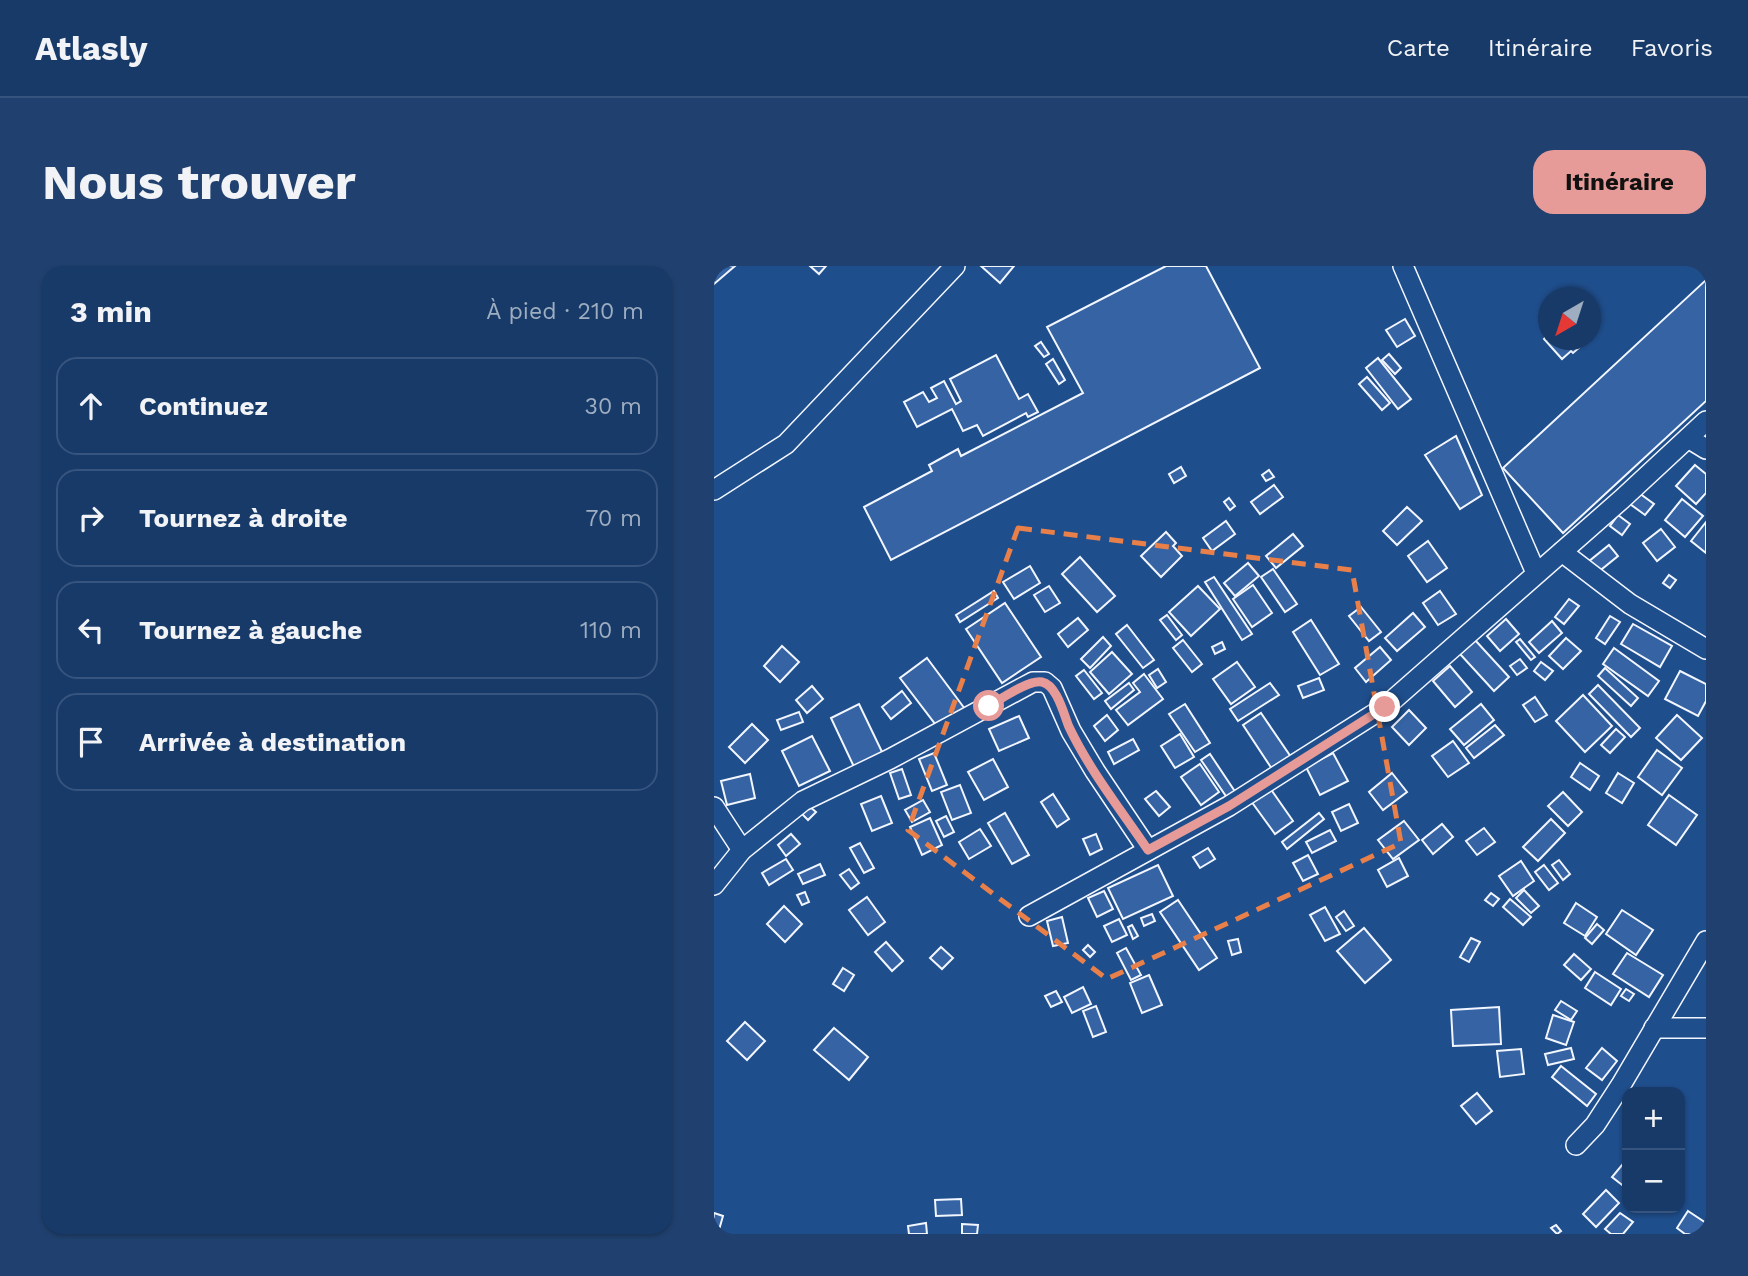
<!DOCTYPE html>
<html lang="fr">
<head>
<meta charset="utf-8">
<style>
	:root { --surface:#173a69; --page:#20416f; --text:#f1f3f6; --muted:#9eadc0; --line:#36547d; --accent:#e69b98 }
	body { margin:0; font-family:"Work Sans",sans-serif; background:var(--page); color:var(--text) }
	.controls { position:absolute; right:21px; bottom:21px; display:grid; overflow:hidden; border-radius:14px; box-shadow:0 2px 5px #0004 }
	.controls button { width:63px; height:63px; display:grid; place-items:center; padding:0; border:0; border-bottom:2px solid var(--line); background:var(--surface); color:var(--text); font:35px sans-serif }
	.compass { position:absolute; left:824px; top:21px; width:63px; height:63px; border-radius:50%; background:var(--surface); box-shadow:0 2px 5px #0004; rotate:219deg }
	.stop { position:absolute; width:21px; height:21px; margin:-16px; border:5px solid #e69b98; border-radius:50%; background:#fff }
	.stop.end { background:#e69b98; border-color:#fff; box-shadow:0 2px 7px #0008 }
	.list { margin:0; padding:0; list-style:none }
	h2 { display:flex; justify-content:space-between; align-items:center; height:91px; margin:0; padding:0 28px; font-size:30px }
	h2 small { font-size:23px; font-weight:400; color:var(--muted) }
	.list li { display:grid; grid-template-columns:46px 1fr auto; gap:21px; align-items:center; box-sizing:border-box; height:98px; margin:0 14px 14px; padding:0 14px; border:2px solid var(--line); border-radius:21px }
	.list b { display:block; font-size:26px; white-space:nowrap }
	.list em { font-size:23px; font-style:normal; color:var(--muted) }
	.icon { flex:none; width:38px; height:38px; fill:none; stroke:currentColor; stroke-width:2; stroke-linecap:round; stroke-linejoin:round }
	.map { position:relative; flex:none; width:992px; height:968px; overflow:hidden; border-radius:21px }
	header { display:flex; align-items:center; gap:42px; box-sizing:border-box; height:98px; padding:0 35px; background:var(--surface); border-bottom:2px solid var(--line) }
	header strong { font-size:33px }
	nav { display:flex; gap:38px; margin-inline-start:auto; font-size:24px }
	.intro { display:flex; align-items:center; justify-content:space-between; box-sizing:border-box; height:168px; padding:0 42px }
	h1 { margin:0; font-size:49px }
	.button { padding:18px 32px; border-radius:21px; background:var(--accent); color:#111; font-size:24px; font-weight:700 }
	main { display:flex; gap:42px; padding:0 42px }
	aside { flex:1; background:var(--surface); border-radius:21px; box-shadow:0 2px 5px #0004 }
	.map>svg:first-child { display:block }
	.building { fill:#3563a3; stroke:#f2f6ff; stroke-width:2 }
	.lines { fill:none; stroke-linecap:round; stroke-linejoin:round }
	.minor-casing { stroke:#f2f6ff; stroke-width:22 }
	.minor { stroke:#1f4e8c; stroke-width:19 }
	.route { stroke:#e69b98; stroke-width:9 }
	.marked { fill:none; stroke:#ea8049; stroke-width:5; stroke-dasharray:14 9; stroke-linejoin:round }
</style>
</head>
<body>
<header>
<strong>Atlasly</strong>
<nav><a>Carte</a><a>Itinéraire</a><a>Favoris</a></nav>
</header>
<div class="intro"><h1>Nous trouver</h1><a class="button">Itinéraire</a></div>
<main>
<aside>
<h2>3 min<small>À pied · 210 m</small></h2>
<ul class="list">
<li><svg class="icon" aria-label="ahead" viewBox="0 0 24 24"><path d="M12 20V5M6 11l6-6 6 6"/></svg><div><b>Continuez</b></div><em>30 m</em></li>
<li><svg class="icon" aria-label="right" viewBox="0 0 24 24"><path d="M7 20v-9h11M14 6l5 5-5 5"/></svg><div><b>Tournez à droite</b></div><em>70 m</em></li>
<li><svg class="icon" aria-label="left" viewBox="0 0 24 24"><path d="M17 20v-9H6M10 6l-5 5 5 5"/></svg><div><b>Tournez à gauche</b></div><em>110 m</em></li>
<li><svg class="icon" aria-label="arrive" viewBox="0 0 24 24"><path d="M6 21V4h12l-3 4 3 4H6"/></svg><div><b>Arrivée à destination</b></div></li>
</ul>
</aside>
<div class="map">
<svg width="992" height="968" viewBox="0 0 992 968">
	<rect width="100%" height="100%" fill="#1f4e8c"/>
	<g class="building">
		<path d="M0 0H21L0 18Z"/>
		<path d="M96 0H112L105 8Z"/>
		<path d="M267 0H300L286 17Z"/>
		<path d="M452 0H492L546 102 177 294 150 241 218 205 215 199 244 183 247 190 369 127 333 61Z"/>
		<path d="M992 14V135L849 267 789 202Z"/>
		<path d="M691 53 701 70 683 81 672 64Z"/>
		<path d="M834 68V74H874L859 87 857 85 848 93 830 73Z"/>
		<path d="M327 76 335 88 330 91 321 80Z"/>
		<path d="M675 88 687 102 681 108 668 94Z"/>
		<path d="M282 89 305 133 314 128 324 146 314 151 312 147 269 170 263 159 249 165 238 143 203 161 190 136 209 126 215 136 223 132 217 122 230 115 242 138 247 135 236 113Z"/>
		<path d="M664 92 697 133 684 143 652 102Z"/>
		<path d="M339 93 351 114 345 118 332 98Z"/>
		<path d="M653 111 676 137 668 144 645 118Z"/>
		<path d="M742 170 768 229 746 243 711 189Z"/>
		<path d="M981 199 992 208V227L982 238 962 220Z"/>
		<path d="M467 201 472 210 460 217 455 208Z"/>
		<path d="M555 204 560 211 552 215 548 209Z"/>
		<path d="M560 219 569 231 546 248 537 236Z"/>
		<path d="M925 227 940 238 931 249 916 238Z"/>
		<path d="M515 232 521 240 516 244 510 236Z"/>
		<path d="M968 233 989 250 971 271 951 254Z"/>
		<path d="M693 241 708 255 683 279 669 265Z"/>
		<path d="M904 249 916 258 908 269 896 260Z"/>
		<path d="M512 255 521 268 498 285 489 272Z"/>
		<path d="M992 256V287L977 275Z"/>
		<path d="M947 263 961 281 943 295 929 277Z"/>
		<path d="M452 266 462 277 459 280 468 290 447 311 427 290Z"/>
		<path d="M579 268 589 280 562 302 552 290Z"/>
		<path d="M714 275 733 302 713 316 694 290Z"/>
		<path d="M895 279 904 290 883 307 874 296Z"/>
		<path d="M366 291 401 330 383 346 348 308Z"/>
		<path d="M534 297 545 310 521 330 510 317Z"/>
		<path d="M316 300 326 317 300 333 289 316Z"/>
		<path d="M559 303 583 338 571 346 547 311Z"/>
		<path d="M955 309 962 314 956 322 949 317Z"/>
		<path d="M500 311 538 368 528 374 491 316Z"/>
		<path d="M539 319 558 347 538 361 519 333Z"/>
		<path d="M335 320 346 337 331 346 320 329Z"/>
		<path d="M484 320 506 343 477 370 455 346Z"/>
		<path d="M280 325 284 332 246 356 242 349Z"/>
		<path d="M726 325 742 348 724 359 709 337Z"/>
		<path d="M855 333 865 340 850 358 841 351Z"/>
		<path d="M291 337 327 391 288 417 252 363Z"/>
		<path d="M647 341 667 366 655 375 635 350Z"/>
		<path d="M699 347 711 361 683 385 671 372Z"/>
		<path d="M453 349 468 369 462 374 446 354Z"/>
		<path d="M896 350 906 356 891 378 882 372Z"/>
		<path d="M364 352 374 364 354 381 344 368Z"/>
		<path d="M792 353 805 368 786 385 773 370Z"/>
		<path d="M597 354 625 398 606 409 579 366Z"/>
		<path d="M838 355 848 367 825 387 815 376Z"/>
		<path d="M919 358 958 380 946 401 907 378Z"/>
		<path d="M413 359 440 394 429 402 402 368Z"/>
		<path d="M389 371 397 380 376 402 367 393Z"/>
		<path d="M852 372 867 385 849 403 835 390Z"/>
		<path d="M806 373 821 391 817 394 802 376Z"/>
		<path d="M469 374 488 398 478 406 459 382Z"/>
		<path d="M761 374 795 411 780 425 746 388Z"/>
		<path d="M508 376 511 383 501 388 498 381Z"/>
		<path d="M68 380 85 396 66 416 50 400Z"/>
		<path d="M666 381 677 394 652 416 641 402Z"/>
		<path d="M900 382 945 415 934 430 889 398Z"/>
		<path d="M398 386 418 408 395 428 376 406Z"/>
		<path d="M213 392 251 443 225 463 186 412Z"/>
		<path d="M806 393 813 402 803 409 796 400Z"/>
		<path d="M523 396 541 421 517 438 499 413Z"/>
		<path d="M827 396 839 405 831 414 820 405Z"/>
		<path d="M736 400 758 426 741 441 719 415Z"/>
		<path d="M891 402 924 432 917 440 884 410Z"/>
		<path d="M444 403 452 416 443 422 435 409Z"/>
		<path d="M370 404 388 427 380 433 362 410Z"/>
		<path d="M966 405 992 418V435L984 450 951 433Z"/>
		<path d="M430 408 449 433 414 459 402 444 426 426 419 417Z"/>
		<path d="M605 412 610 424 589 432 584 420Z"/>
		<path d="M415 417 420 424 397 443 391 435Z"/>
		<path d="M556 417 565 429 524 455 516 443Z"/>
		<path d="M884 419 926 462 917 471 875 428Z"/>
		<path d="M98 420 109 433 93 447 82 434Z"/>
		<path d="M188 425 197 437 177 453 168 441Z"/>
		<path d="M869 429 898 460 871 486 842 455Z"/>
		<path d="M821 431 833 449 821 456 809 439Z"/>
		<path d="M145 438 170 490 141 503 117 452Z"/>
		<path d="M471 438 496 477 481 486 455 448Z"/>
		<path d="M767 438 780 454 750 479 736 463Z"/>
		<path d="M695 444 712 462 695 479 678 461Z"/>
		<path d="M85 446 89 456 67 464 63 454Z"/>
		<path d="M547 447 577 491 558 503 529 459Z"/>
		<path d="M393 449 404 464 391 475 380 460Z"/>
		<path d="M963 449 988 472 967 494 942 472Z"/>
		<path d="M305 450 315 472 285 485 275 463Z"/>
		<path d="M38 458 54 474 31 497 15 481Z"/>
		<path d="M781 459 790 469 760 492 752 482Z"/>
		<path d="M902 463 911 471 896 487 887 479Z"/>
		<path d="M466 468 480 491 461 502 447 480Z"/>
		<path d="M98 470 116 505 85 520 68 485Z"/>
		<path d="M419 473 425 484 400 498 394 486Z"/>
		<path d="M739 475 755 497 734 511 718 490Z"/>
		<path d="M943 484 968 502 948 529 924 511Z"/>
		<path d="M220 487 233 519 218 525 205 493Z"/>
		<path d="M619 487 634 515 606 529 592 501Z"/>
		<path d="M496 488 522 527 514 533 487 494Z"/>
		<path d="M279 493 294 521 270 534 254 506Z"/>
		<path d="M866 497 885 510 876 524 857 511Z"/>
		<path d="M486 498 505 526 487 539 467 511Z"/>
		<path d="M188 503 197 529 185 533 176 507Z"/>
		<path d="M678 507 693 526 669 544 655 526Z"/>
		<path d="M904 507 920 517 908 537 892 527Z"/>
		<path d="M36 508 41 532 13 539 7 515Z"/>
		<path d="M246 519 257 547 238 554 227 526Z"/>
		<path d="M556 522 579 555 561 568 537 535Z"/>
		<path d="M442 525 456 541 445 550 431 533Z"/>
		<path d="M849 526 868 546 854 560 834 540Z"/>
		<path d="M339 528 355 553 343 561 327 536Z"/>
		<path d="M955 529 983 549 962 579 934 559Z"/>
		<path d="M167 530 178 557 158 565 147 538Z"/>
		<path d="M209 534 216 546 198 556 191 544Z"/>
		<path d="M635 538 644 557 627 565 618 546Z"/>
		<path d="M95 540 102 546 94 554 88 548Z"/>
		<path d="M291 547 315 589 298 598 274 557Z"/>
		<path d="M605 547 610 553 573 583 568 576Z"/>
		<path d="M232 550 240 566 230 571 222 555Z"/>
		<path d="M216 552 228 579 208 589 196 561Z"/>
		<path d="M837 553 851 567 824 595 809 581Z"/>
		<path d="M690 555 705 574 679 593 664 574Z"/>
		<path d="M728 558 739 571 719 588 708 574Z"/>
		<path d="M770 562 781 576 763 589 752 575Z"/>
		<path d="M266 563 277 580 255 593 245 576Z"/>
		<path d="M616 564 622 575 598 587 592 576Z"/>
		<path d="M77 568 86 578 72 590 64 579Z"/>
		<path d="M382 568 388 583 376 589 369 573Z"/>
		<path d="M146 577 160 602 150 607 136 582Z"/>
		<path d="M494 582 501 593 486 602 479 591Z"/>
		<path d="M594 589 604 608 589 615 579 597Z"/>
		<path d="M685 592 694 610 673 621 664 604Z"/>
		<path d="M72 593 79 604 55 619 48 607Z"/>
		<path d="M845 594 856 608 849 614 838 599Z"/>
		<path d="M807 595 820 615 799 630 785 610Z"/>
		<path d="M106 598 111 609 89 618 84 608Z"/>
		<path d="M444 599 459 630 409 653 394 622Z"/>
		<path d="M830 599 844 617 835 624 821 606Z"/>
		<path d="M135 603 145 617 137 623 126 609Z"/>
		<path d="M810 624 825 640 817 647 802 632Z"/>
		<path d="M390 625 399 643 383 651 374 632Z"/>
		<path d="M91 626 95 636 88 639 83 629Z"/>
		<path d="M777 627 785 633 779 640 771 634Z"/>
		<path d="M153 631 171 656 154 669 135 644Z"/>
		<path d="M796 633 817 651 809 659 789 641Z"/>
		<path d="M464 634 503 692 485 704 446 646Z"/>
		<path d="M862 637 883 651 871 670 850 657Z"/>
		<path d="M70 640 88 658 71 676 53 658Z"/>
		<path d="M611 641 626 668 611 675 596 649Z"/>
		<path d="M908 644 939 664 922 689 892 668Z"/>
		<path d="M630 645 640 660 632 665 622 651Z"/>
		<path d="M438 648 441 655 430 660 427 652Z"/>
		<path d="M348 651 354 677 339 680 333 655Z"/>
		<path d="M405 653 413 669 398 676 390 660Z"/>
		<path d="M883 658 890 664 878 678 871 672Z"/>
		<path d="M418 659 424 670 419 673 414 661Z"/>
		<path d="M650 662 677 694 651 717 623 685Z"/>
		<path d="M757 672 766 676 755 696 746 691Z"/>
		<path d="M524 673 527 686 518 689 514 675Z"/>
		<path d="M172 676 189 695 178 705 161 686Z"/>
		<path d="M374 679 381 686 376 691 369 684Z"/>
		<path d="M227 681 239 692 228 703 216 692Z"/>
		<path d="M412 682 427 709 417 714 403 687Z"/>
		<path d="M913 687 949 709 935 731 899 708Z"/>
		<path d="M860 688 877 703 867 714 850 699Z"/>
		<path d="M129 702 140 709 130 725 119 718Z"/>
		<path d="M881 706 907 723 897 739 871 722Z"/>
		<path d="M435 709 448 739 428 747 416 717Z"/>
		<path d="M369 721 377 738 358 747 350 731Z"/>
		<path d="M912 723 920 728 915 735 907 730Z"/>
		<path d="M342 725 348 736 337 741 331 730Z"/>
		<path d="M847 735 863 745 857 754 841 744Z"/>
		<path d="M382 740 392 766 379 771 369 745Z"/>
		<path d="M785 741 787 778 739 780 737 744Z"/>
		<path d="M839 749 860 756 852 779 832 772Z"/>
		<path d="M31 756 51 775 33 794 13 775Z"/>
		<path d="M120 762 154 791 135 814 100 784Z"/>
		<path d="M857 782 860 793 834 799 831 788Z"/>
		<path d="M888 782 903 795 888 814 872 802Z"/>
		<path d="M807 783 810 808 786 811 783 785Z"/>
		<path d="M847 800 882 828 873 840 838 811Z"/>
		<path d="M763 827 778 845 762 858 747 840Z"/>
		<path d="M913 893V921L912 922 898 911Z"/>
		<path d="M892 924 905 937 882 961 869 948Z"/>
		<path d="M247 933 248 949 222 950 221 934Z"/>
		<path d="M974 945 992 957 988 968H971L963 962Z"/>
		<path d="M0 947 9 950 5 964 0 962Z"/>
		<path d="M906 947 919 956 909 968H897L891 963Z"/>
		<path d="M212 957 213 968H195L194 960Z"/>
		<path d="M248 958 264 959 263 968H248Z"/>
		<path d="M842 959 847 965 843 968 837 962Z"/>
	</g>
	<g class="lines">
		<g class="minor-casing">
			<g id="minor">
				<path d="M689 0 822 307"/>
				<path d="M974 172 992 183"/>
				<path d="M0 224 72 178 241 0"/>
				<path d="M848 286 916 338 992 383"/>
				<path d="M0 541 28 584"/>
				<path d="M0 619 28 584 89 535 176 493 319 416H331L338 422 357 465 381 505 434 584"/>
				<path d="M315 650 515 540 671 441 908 233 992 155"/>
				<path d="M940 762H992"/>
				<path d="M862 879 881 859 907 819 992 675"/>
			</g>
		</g>
		<use href="#minor" class="minor"/>
	</g>
	<g class="lines">
		<path class="route" d="M275 440C287 433 315 413 328 416 343 419 350 449 355 461 376 505 407 544 434 584L515 540 671 441"/>
	</g>
	<path class="marked" d="M304 262 638 304 687 577 393 713 194 564Z"/>
</svg>
<div class="controls">
<button>+</button>
<button>−</button>
</div>
<svg class="compass" viewBox="-18 -18 36 36"><path d="M0-13l5 13h-10z" fill="#e53935"/><path d="M0 13l5-13h-10z" fill="#9eadc0"/></svg>
<div class="stop" style="left:275px;top:440px"></div>
<div class="stop end" style="left:671px;top:441px"></div>
</div>
</main>
</body>
</html>
